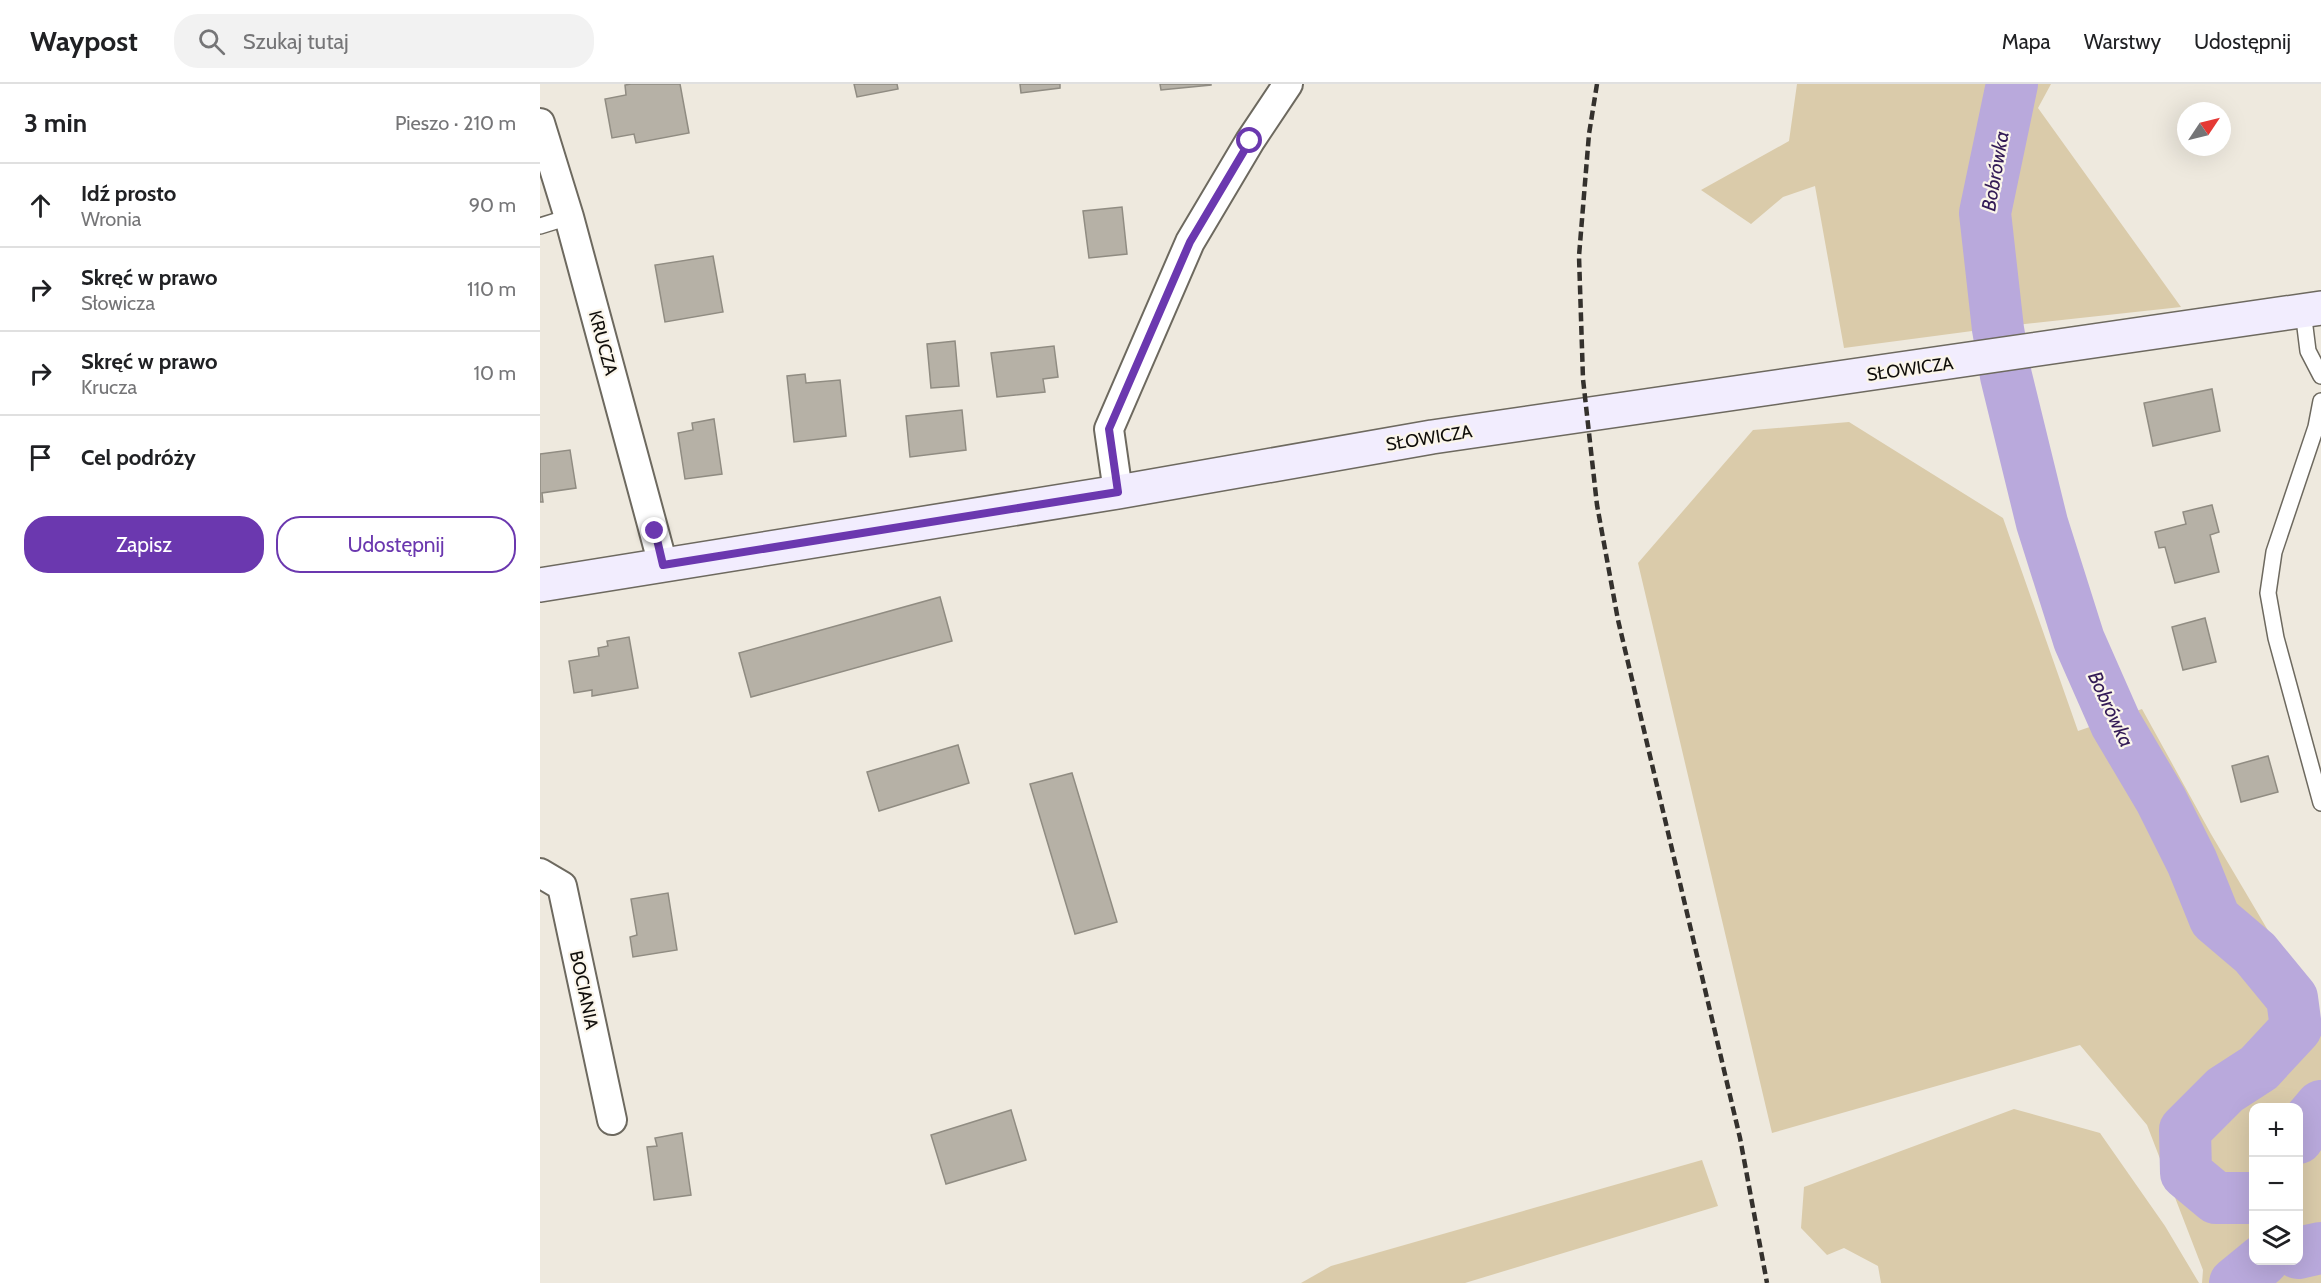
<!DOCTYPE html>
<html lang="pl">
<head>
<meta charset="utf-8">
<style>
	:root { --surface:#fff; --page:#f2f2f2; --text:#202124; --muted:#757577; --line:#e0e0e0; --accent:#6b38af }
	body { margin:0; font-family:Cabin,sans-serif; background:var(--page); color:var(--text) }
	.controls { position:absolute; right:18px; bottom:18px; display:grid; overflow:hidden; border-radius:12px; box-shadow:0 6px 24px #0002 }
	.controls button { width:54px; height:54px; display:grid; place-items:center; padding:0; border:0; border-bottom:2px solid var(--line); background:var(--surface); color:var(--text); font:30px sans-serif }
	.compass { position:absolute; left:1637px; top:18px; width:54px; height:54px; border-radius:50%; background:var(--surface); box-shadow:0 6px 24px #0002; rotate:55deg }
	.stop { position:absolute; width:18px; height:18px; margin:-14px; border:4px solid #6b38af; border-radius:50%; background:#fff }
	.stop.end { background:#6b38af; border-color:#fff; box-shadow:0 2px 6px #0008 }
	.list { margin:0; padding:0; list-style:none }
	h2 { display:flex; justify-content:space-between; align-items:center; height:78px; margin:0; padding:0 24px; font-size:26px }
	h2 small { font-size:20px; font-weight:400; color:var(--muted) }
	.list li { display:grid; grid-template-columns:39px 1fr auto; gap:18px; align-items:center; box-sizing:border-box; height:84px; padding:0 24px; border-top:2px solid var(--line) }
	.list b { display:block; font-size:22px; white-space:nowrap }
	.list p { margin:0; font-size:20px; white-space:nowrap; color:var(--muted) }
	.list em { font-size:20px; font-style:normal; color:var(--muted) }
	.actions { display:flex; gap:12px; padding:18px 24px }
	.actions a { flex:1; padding:14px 0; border:2px solid var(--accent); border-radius:24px; text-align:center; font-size:21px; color:var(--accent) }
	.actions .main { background:var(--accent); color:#fff }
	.icon { flex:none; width:33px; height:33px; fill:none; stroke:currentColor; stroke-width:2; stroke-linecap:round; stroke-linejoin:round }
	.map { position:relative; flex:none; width:1781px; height:1199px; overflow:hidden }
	header { display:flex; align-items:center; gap:36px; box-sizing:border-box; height:84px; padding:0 30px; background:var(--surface); border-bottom:2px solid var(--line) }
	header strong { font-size:28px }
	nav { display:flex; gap:33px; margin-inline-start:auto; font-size:21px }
	.search { width:420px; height:54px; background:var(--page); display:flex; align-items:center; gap:15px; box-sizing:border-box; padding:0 21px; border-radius:24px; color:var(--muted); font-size:22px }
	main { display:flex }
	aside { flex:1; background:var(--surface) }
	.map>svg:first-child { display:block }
	.green { fill:#dacbaa; fill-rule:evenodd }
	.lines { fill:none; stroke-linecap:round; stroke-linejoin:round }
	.river { stroke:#b9a9dc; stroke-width:52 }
	.building { fill:#b6b1a6; stroke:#908c82; stroke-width:1.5 }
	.lane-casing { stroke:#6d695f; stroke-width:18 }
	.street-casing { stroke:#6d695f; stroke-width:32 }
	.secondary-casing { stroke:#6d695f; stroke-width:36 }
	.lane { stroke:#fff; stroke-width:15 }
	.street { stroke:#fff; stroke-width:28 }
	.secondary { stroke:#f2edfe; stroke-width:33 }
	.rail { stroke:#34312d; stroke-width:4.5; stroke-dasharray:9 4.5; stroke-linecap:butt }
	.route { stroke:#6b38af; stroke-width:8 }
	.labels { text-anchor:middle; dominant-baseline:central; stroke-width:4.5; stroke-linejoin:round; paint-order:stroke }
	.street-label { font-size:18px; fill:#100e0b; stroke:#fbf6eb }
	.water-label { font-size:20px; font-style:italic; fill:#331a56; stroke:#fbf6eb }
</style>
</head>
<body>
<header>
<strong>Waypost</strong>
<div class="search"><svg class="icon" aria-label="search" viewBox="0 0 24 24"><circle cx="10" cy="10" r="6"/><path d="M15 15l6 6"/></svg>Szukaj tutaj</div>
<nav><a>Mapa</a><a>Warstwy</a><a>Udostępnij</a></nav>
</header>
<main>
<aside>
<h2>3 min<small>Pieszo · 210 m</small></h2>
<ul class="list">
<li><svg class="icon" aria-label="ahead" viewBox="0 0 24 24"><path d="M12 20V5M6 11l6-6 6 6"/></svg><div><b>Idź prosto</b><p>Wronia</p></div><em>90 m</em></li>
<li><svg class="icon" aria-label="right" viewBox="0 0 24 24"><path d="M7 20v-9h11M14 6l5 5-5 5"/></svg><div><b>Skręć w prawo</b><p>Słowicza</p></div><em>110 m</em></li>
<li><svg class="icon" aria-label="right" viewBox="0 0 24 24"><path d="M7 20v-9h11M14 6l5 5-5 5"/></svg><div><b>Skręć w prawo</b><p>Krucza</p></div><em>10 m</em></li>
<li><svg class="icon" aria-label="arrive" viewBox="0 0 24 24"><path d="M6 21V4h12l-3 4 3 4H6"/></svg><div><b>Cel podróży</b></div></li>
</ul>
<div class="actions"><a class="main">Zapisz</a><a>Udostępnij</a></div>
</aside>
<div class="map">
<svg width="1781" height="1199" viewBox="0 0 1781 1199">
	<rect width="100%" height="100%" fill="#eee9de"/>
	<g class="green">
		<path d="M1257 0H1511L1498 24 1641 223 1485 240 1304 264 1275 102 1243 113 1211 140 1161 106 1249 57Z"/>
		<path d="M1309 338 1463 434 1538 647 1602 625 1671 750 1781 936V1199H1662L1663 1186 1607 1041 1540 961 1232 1049 1098 479 1213 346ZM1714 1024H1758V1176H1714Z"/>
		<path d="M1474 1025 1560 1049 1625 1142 1659 1199H1341L1338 1182 1304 1164 1287 1171 1261 1144 1264 1103Z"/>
		<path d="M1162 1076 1178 1122 925 1199H761L791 1182Z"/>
	</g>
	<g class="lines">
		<g class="river">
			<path d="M1472 0 1445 129 1458 245 1466 292 1502 439 1539 556 1576 640 1621 716 1652 778 1675 835 1715 869 1752 914 1756 944 1719 984 1685 1006 1645 1046 1646 1089 1676 1114H1714"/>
			<path d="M1758 1054 1765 1041 1781 1022"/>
			<path d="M1758 1169 1781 1164"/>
			<path d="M1695 1199 1723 1176"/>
		</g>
	</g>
	<g class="building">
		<path d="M91 0H140L149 49 96 59 94 50 72 54 65 15 86 11 85 1Z"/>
		<path d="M314 0H357L358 5 317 13Z"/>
		<path d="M480 0H520V4L481 9Z"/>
		<path d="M620 0H671V1L621 6Z"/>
		<path d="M582 123 587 170 549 174 543 127Z"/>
		<path d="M173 172 183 228 125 238 115 181Z"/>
		<path d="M415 257 419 302 391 304 387 260Z"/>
		<path d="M514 262 518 293 503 295 505 308 457 313 451 269Z"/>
		<path d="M265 290 266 299 300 296 306 352 254 358 247 292Z"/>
		<path d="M1672 305 1680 347 1613 362 1604 319Z"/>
		<path d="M422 326 426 366 370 373 366 332Z"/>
		<path d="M174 335 182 390 145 395 138 349 153 346 152 339Z"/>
		<path d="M30 366 36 404 2 409 3 418H0V370Z"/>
		<path d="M1672 421 1679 448 1670 451 1679 488 1635 499 1625 463 1619 464 1615 448 1646 440 1643 428Z"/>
		<path d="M400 513 412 557 211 613 199 569Z"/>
		<path d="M1665 534 1676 578 1643 586 1632 543Z"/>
		<path d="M89 553 98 604 52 612V606L34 609 29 577 59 572 58 564 68 562 67 557Z"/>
		<path d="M418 661 429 699 339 727 327 688Z"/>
		<path d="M1728 672 1738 708 1701 718 1692 682Z"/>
		<path d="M532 689 577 838 535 850 490 700Z"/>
		<path d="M128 809 137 866 93 873 90 853 97 851 91 815Z"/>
		<path d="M471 1026 486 1076 406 1100 391 1051Z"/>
		<path d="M142 1049 151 1111 114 1116 107 1063 117 1062 115 1054Z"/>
	</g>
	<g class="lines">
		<g class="lane-casing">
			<g id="lane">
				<path d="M0 142 29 133"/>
				<path d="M1763 227 1768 267 1781 292"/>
				<path d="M1781 317 1776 343 1734 468 1728 509 1736 554 1781 719"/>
			</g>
		</g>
		<g class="street-casing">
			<g id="street">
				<path d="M0 39 29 133 123 481"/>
				<path d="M578 408 569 345 650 158 710 57 748 0"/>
				<path d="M0 789 22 802 72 1036"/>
			</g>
		</g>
		<g class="secondary-casing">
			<path id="secondary" d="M0 501 578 408 892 353 1781 224"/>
		</g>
		<use href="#lane" class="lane"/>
		<use href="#street" class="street"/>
		<use href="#secondary" class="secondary"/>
		<path class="rail" d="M1057 0 1049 50 1039 172 1043 295 1057 421 1078 536 1200 1054 1227 1199"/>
	</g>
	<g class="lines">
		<path class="route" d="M115 447 123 481 578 408 569 345 650 158 710 57"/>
	</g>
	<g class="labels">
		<g class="street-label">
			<text transform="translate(63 259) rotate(75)">KRUCZA</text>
			<text transform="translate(1370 285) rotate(-8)">SŁOWICZA</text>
			<text transform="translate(889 354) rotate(-9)">SŁOWICZA</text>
			<text transform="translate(44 906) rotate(78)">BOCIANIA</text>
		</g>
		<g class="water-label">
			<text transform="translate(1455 87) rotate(-80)">Bobrówka</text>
			<text transform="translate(1571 625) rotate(65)">Bobrówka</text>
		</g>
	</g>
</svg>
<div class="controls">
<button>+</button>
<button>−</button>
<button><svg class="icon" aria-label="layers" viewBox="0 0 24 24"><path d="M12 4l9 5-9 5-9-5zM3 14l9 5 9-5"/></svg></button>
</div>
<svg class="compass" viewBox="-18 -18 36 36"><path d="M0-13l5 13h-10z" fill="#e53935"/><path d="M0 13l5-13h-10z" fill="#757577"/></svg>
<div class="stop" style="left:710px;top:57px"></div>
<div class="stop end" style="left:115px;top:447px"></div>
</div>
</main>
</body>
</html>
